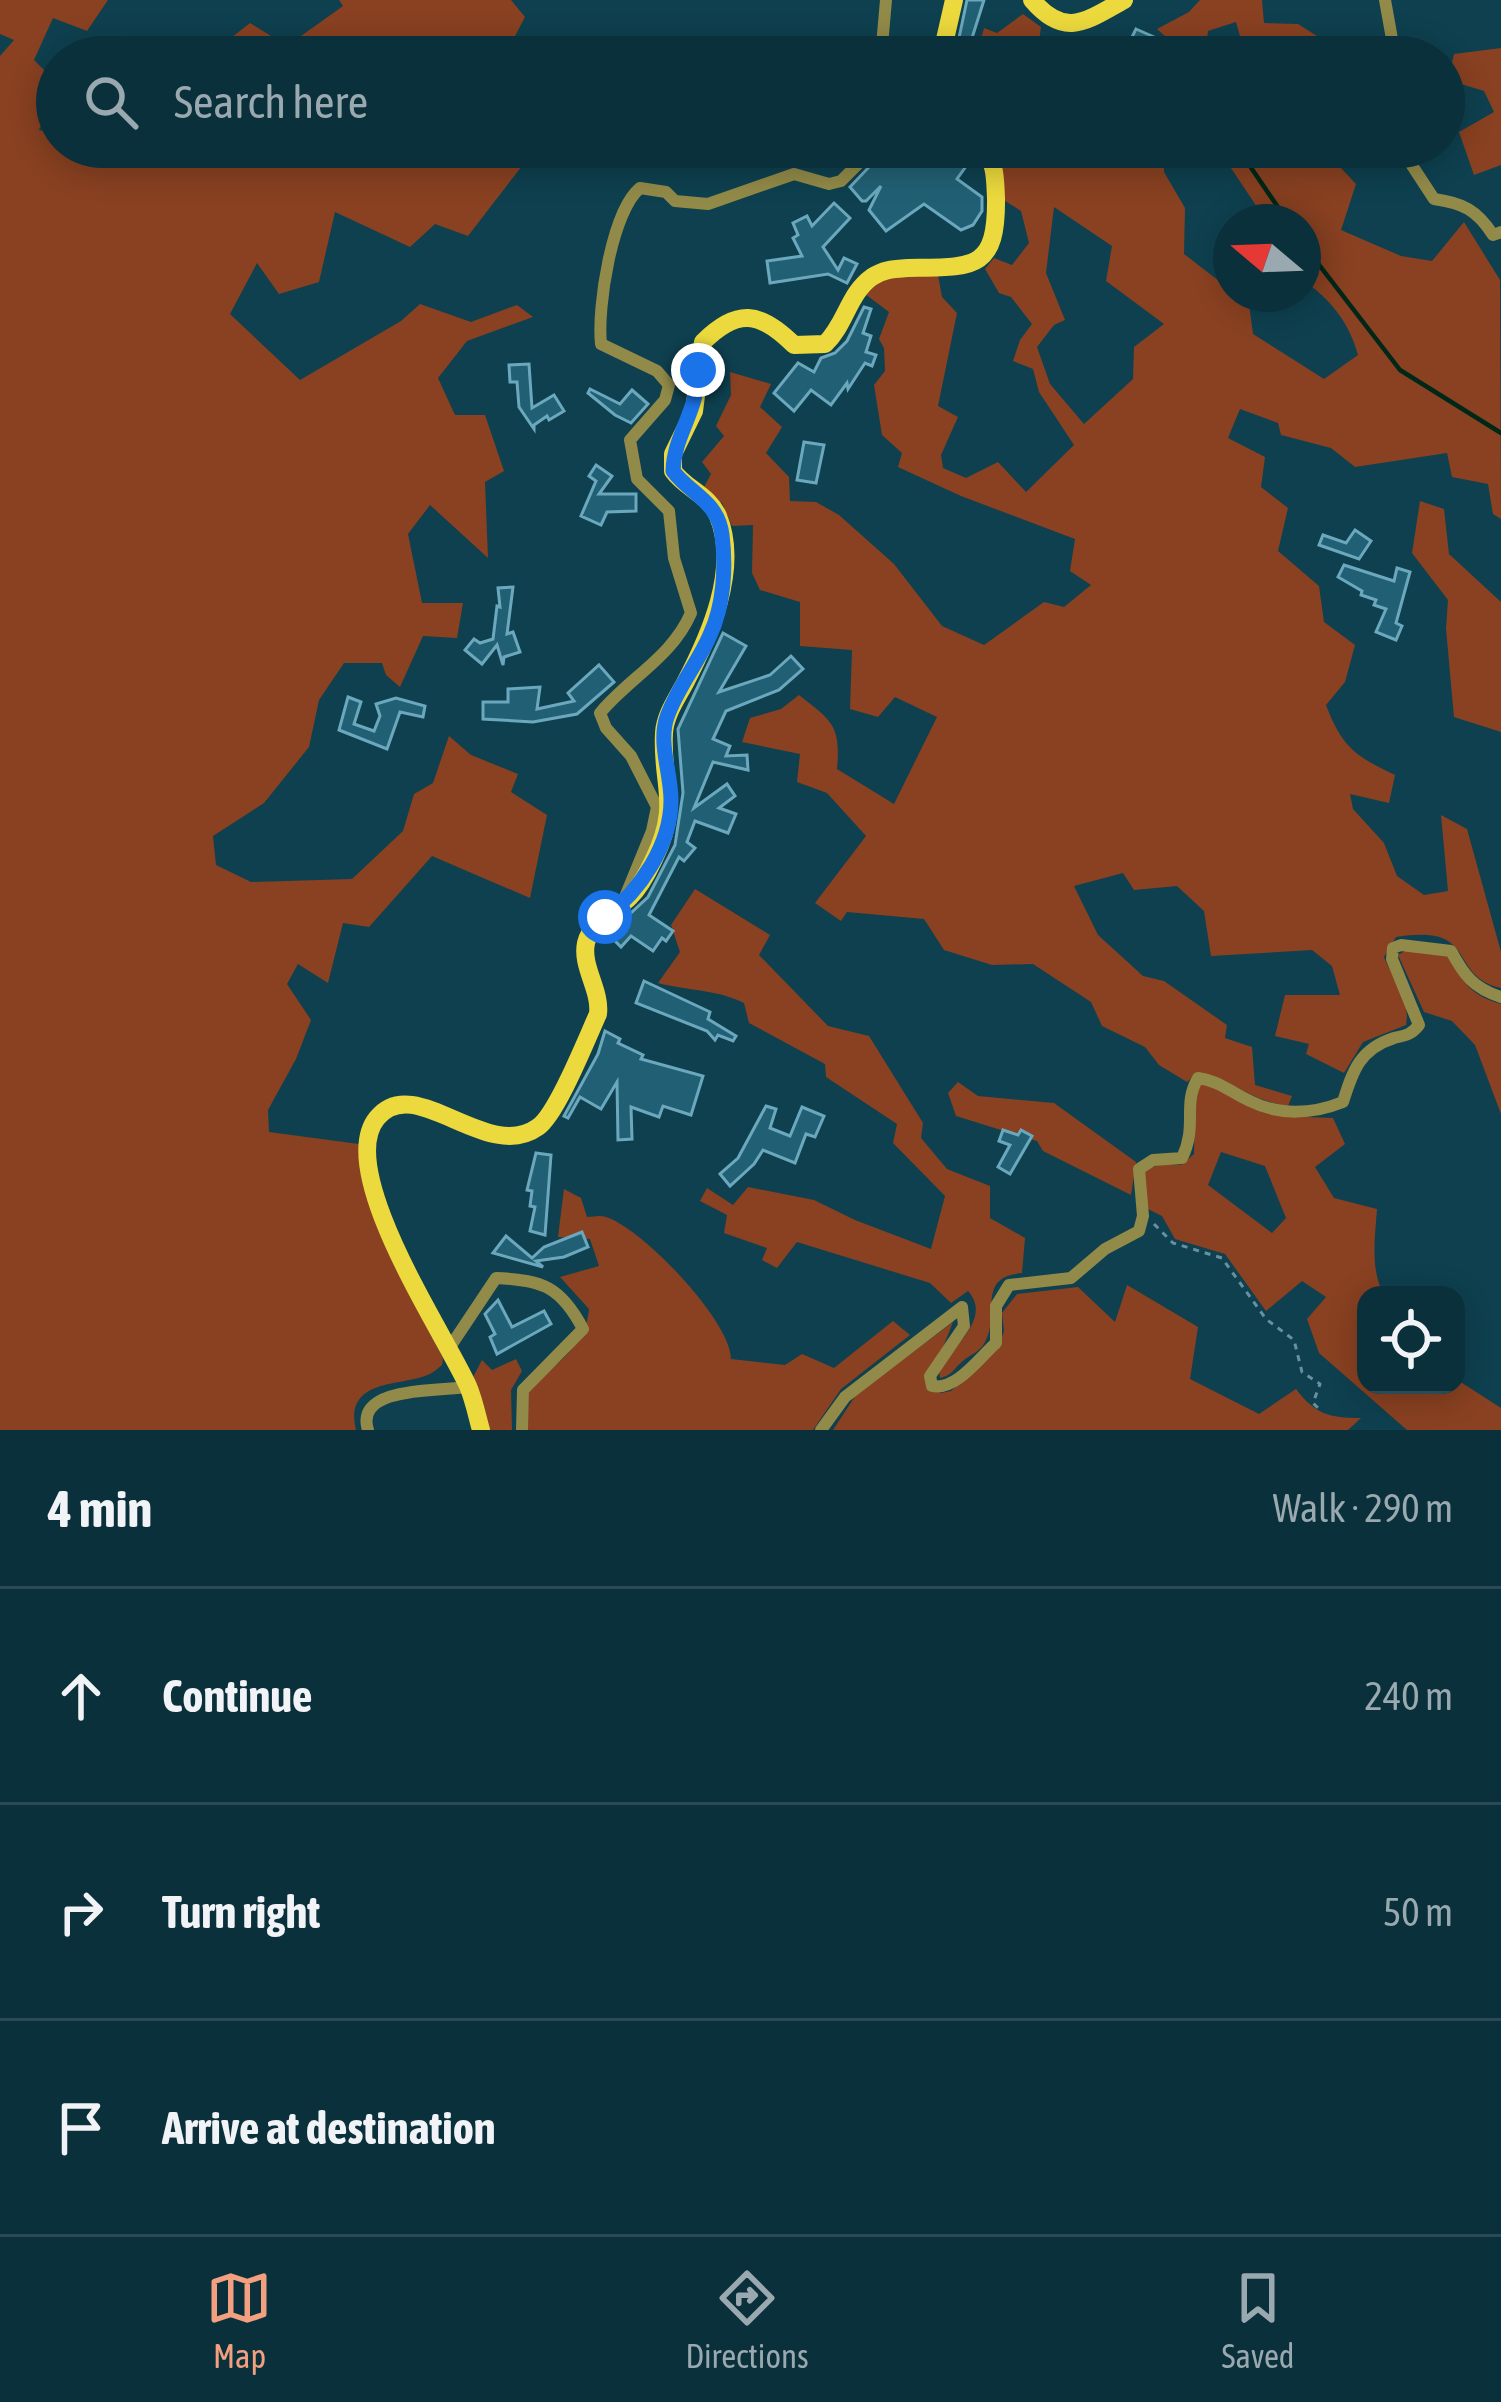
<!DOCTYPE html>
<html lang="en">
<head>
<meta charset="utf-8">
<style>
	:root { --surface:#0a303b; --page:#133842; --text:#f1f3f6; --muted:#99a9af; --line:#2a4b55; --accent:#f2a07f }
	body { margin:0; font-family:"Asap Condensed",sans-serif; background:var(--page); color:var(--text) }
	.controls { position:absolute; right:36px; bottom:36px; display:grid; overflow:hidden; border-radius:24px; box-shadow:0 6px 30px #0003 }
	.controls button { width:108px; height:108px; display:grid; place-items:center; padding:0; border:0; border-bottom:3px solid var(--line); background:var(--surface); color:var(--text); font:60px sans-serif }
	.compass { position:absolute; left:1213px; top:204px; width:108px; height:108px; border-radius:50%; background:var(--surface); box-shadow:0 6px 30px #0003; rotate:289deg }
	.stop { position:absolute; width:36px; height:36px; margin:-27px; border:9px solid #1a73e8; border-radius:50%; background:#fff }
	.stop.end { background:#1a73e8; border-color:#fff; box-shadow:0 3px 12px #0008 }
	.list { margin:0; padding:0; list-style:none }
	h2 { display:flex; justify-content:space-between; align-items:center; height:156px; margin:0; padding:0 48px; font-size:51px }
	h2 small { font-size:39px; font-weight:400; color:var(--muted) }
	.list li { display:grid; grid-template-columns:78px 1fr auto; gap:36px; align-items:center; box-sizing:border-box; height:216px; padding:0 48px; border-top:3px solid var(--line) }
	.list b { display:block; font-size:45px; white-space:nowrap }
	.list em { font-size:39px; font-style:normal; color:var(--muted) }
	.icon { flex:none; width:66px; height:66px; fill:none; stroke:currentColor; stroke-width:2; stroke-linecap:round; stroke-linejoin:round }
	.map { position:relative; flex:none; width:1501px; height:1430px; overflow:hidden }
	.search { position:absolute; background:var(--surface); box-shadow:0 6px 30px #0003; left:36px; right:36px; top:36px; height:132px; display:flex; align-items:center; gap:30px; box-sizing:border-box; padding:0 42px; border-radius:66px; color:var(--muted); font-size:45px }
	.sheet { height:804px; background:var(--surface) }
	nav { display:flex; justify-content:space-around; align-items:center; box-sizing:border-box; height:168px; border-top:3px solid var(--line); background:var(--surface); font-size:33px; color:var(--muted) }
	nav a { display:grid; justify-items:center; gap:6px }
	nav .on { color:var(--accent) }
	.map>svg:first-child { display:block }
	.green { fill:#894121; fill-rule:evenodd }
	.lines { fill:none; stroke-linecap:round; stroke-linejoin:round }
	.stream { stroke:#002718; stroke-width:4.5 }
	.building { fill:#216074; stroke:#6ba8bd; stroke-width:3 }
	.path { stroke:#68909e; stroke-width:3; stroke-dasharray:6 6; stroke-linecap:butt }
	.minor { stroke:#928a48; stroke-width:12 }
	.primary { stroke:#ebd93d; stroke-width:18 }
	.route { stroke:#1a73e8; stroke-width:15 }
</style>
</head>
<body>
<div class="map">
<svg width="1501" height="1430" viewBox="0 0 1501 1430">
	<rect width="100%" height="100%" fill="#0e404f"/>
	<g class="green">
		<path d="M0 0H108L87 31 53 18 34 60 57 83V92L39 130 57 134V147H484L525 162 468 236 435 224 410 247 335 212 319 282 279 294 257 263 230 314 300 380 401 321 420 304 471 322 517 305 533 317 467 341 438 378 455 415H485L504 471 485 482 488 558 430 505 408 534 422 603H463L457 638 423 636 400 687 386 675 382 663H344L319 700 309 747 264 803 213 836 216 865 251 882 352 879 403 831 414 794 433 783 449 736 471 755 518 774 511 792 547 815 530 898 432 856 369 927 343 923 328 983 298 964 287 984 311 1020 296 1059 268 1110 269 1132 359 1144C383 1226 402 1283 443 1358L442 1365C437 1369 432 1374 425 1376 397 1386 344 1380 356 1430H0V56L14 40 0 34Z"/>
		<path d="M339 0H511L525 17 504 57H485L460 48 457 57H226L222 45 250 23 287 46 343 6Z"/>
		<path d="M1200 0H1262L1264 23 1298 24 1350 57H1246L1236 22 1208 31 1205 57H1174L1176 46 1157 29 1189 12Z"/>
		<path d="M1023 14 1041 27 1038 50 1054 57H976L984 28 997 33Z"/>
		<path d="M1501 48V165L1474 175 1459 132 1494 112 1484 91 1448 80 1454 54Z"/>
		<path d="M999 147H1164V172L1185 208 1184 254 1249 304 1253 334 1324 379 1358 355C1349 322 1331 300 1303 280V222H1267L1217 147H1257L1261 154 1274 147H1327L1325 151 1356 184 1341 230 1401 256 1432 261 1464 222 1500 280 1501 519 1493 514 1488 484 1452 477 1447 453 1355 467 1331 448 1281 435 1278 423 1240 409 1228 438 1265 457 1261 487 1288 508 1278 551 1319 586 1324 622 1355 645 1345 682 1326 705C1342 747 1355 756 1395 775L1389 803 1350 794 1353 809 1384 843 1397 876 1424 895 1448 891 1441 815 1467 829 1501 952V988C1447 976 1480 923 1396 937L1384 957C1393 979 1411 1000 1406 1025L1363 1042 1344 1073 1306 1054 1309 1044 1275 1036 1285 995H1340L1332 966 1312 950 1211 956 1204 911 1177 886 1134 890 1123 873 1074 886 1098 935 1143 976 1164 981 1227 1025 1225 1038 1252 1047 1255 1085 1292 1096 1288 1106C1253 1102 1229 1078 1196 1073L1187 1082 1159 1065 1145 1047 1102 1026 1091 1002 1033 964 992 965 944 950 924 919 847 912 841 921 815 903 866 836 827 793 797 782 800 754 742 742 750 718 781 709 799 695C832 721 841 725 837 769L894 804 937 717 895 697 878 717 850 709 852 650 800 646V602L760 590 752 573 753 525 732 526 722 503 703 489 711 474 702 462 724 436 716 426 731 395 730 372 771 384 760 407 782 427 766 453 789 477 790 501 816 502 839 515 894 564 942 626 984 645 1044 602 1064 607 1091 585 1070 571 1075 539 961 496 898 467 902 453 882 435 874 385 885 371 884 348 879 339 889 312 865 294C888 272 908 274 938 275L942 297 957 313 938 406 958 417 941 455 943 468 966 478 998 462 1026 492 1074 445 1039 392 1033 369 1013 361 1020 340 1032 324 1011 297 999 293 985 269 994 258 1012 265 1029 243 1021 211 1002 199 1000 165 1006 159ZM1054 207 1112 246 1106 281 1164 324 1134 347 1133 379 1084 424 1050 384 1037 347 1054 325 1065 320 1046 273Z"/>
		<path d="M1420 501 1444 509 1449 554 1501 602V732L1454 717 1446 629 1448 600 1412 553Z"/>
		<path d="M695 889 770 935 759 955 828 1026 869 1036 923 1123 921 1138 947 1169 990 1186V1218L1025 1238 1022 1273C975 1277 1001 1314 985 1342 980 1352 971 1354 963 1361 953 1369 953 1375 940 1378L939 1370C951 1347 993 1319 968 1291L951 1303 930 1283 797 1242 777 1268 762 1260 767 1248 724 1233 727 1215 700 1201 707 1188 733 1205 748 1187 814 1200 855 1220 931 1249 945 1196 893 1143 897 1124 826 1077 825 1064 749 1023 744 1003C716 989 688 991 658 983L680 952 671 925Z"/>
		<path d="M1409 949 1452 955C1460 983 1473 996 1501 1004V1114L1475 1045 1452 1021 1424 1012 1398 955Z"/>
		<path d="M958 1082 978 1096 1054 1103 1136 1162 1131 1195 1043 1151 1037 1141 956 1116 948 1093Z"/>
		<path d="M1202 1082 1279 1116 1333 1118 1345 1144 1315 1167 1334 1198 1377 1209C1375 1237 1370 1270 1384 1295H1366V1385H1456V1379L1501 1408V1430H1407L1319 1353 1307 1319 1326 1297 1302 1281 1266 1311 1225 1254 1175 1239 1162 1216 1146 1208 1144 1171 1160 1164 1181 1165 1194 1154 1195 1091ZM1221 1152 1265 1166 1286 1218 1272 1233 1208 1185Z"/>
		<path d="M564 1189 581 1198 587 1217C593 1217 600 1215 606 1217 643 1229 731 1321 731 1359L785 1365 802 1354 834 1368 893 1321 910 1335 841 1389 813 1430H527L529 1388C555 1365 586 1346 589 1309L560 1277 599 1266 590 1239 558 1237Z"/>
		<path d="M1127 1285 1198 1327 1190 1379 1259 1414 1296 1389C1315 1414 1329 1418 1361 1418L1348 1430H833L856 1395 953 1322 928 1385 941 1393 951 1391 997 1350 1004 1331 1002 1313 1017 1294 1078 1287 1115 1322Z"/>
		<path d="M516 1359 522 1371 511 1390 512 1430H487L469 1385 482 1360 492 1370Z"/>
	</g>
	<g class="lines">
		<g class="stream">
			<path d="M1237 147 1288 222"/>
			<path d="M1303 244 1400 370 1501 433"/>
		</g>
	</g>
	<g class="building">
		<path d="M967 0H984L966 57H955Z"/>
		<path d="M1136 29 1172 45 1167 57H1130L1136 49 1128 45Z"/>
		<path d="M876 147H968L972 158 957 179 982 197V211L973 225 961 230 924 204 886 231 869 210 881 186 866 201H862L850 187 869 167Z"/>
		<path d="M834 203 850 218 823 247 838 270 844 258 857 264 847 283 828 274 770 283 767 261 802 256 793 238 798 235 793 223 807 216 812 226Z"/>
		<path d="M864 307 871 309 863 333 871 336 866 352 876 355 872 366 865 363 848 389 847 383 831 405 811 390 794 411 774 393 798 363 814 372 821 358 835 353 847 341Z"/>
		<path d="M529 364 532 408 554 395 564 411 549 420 547 416 534 425V429L519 407 517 382H510L509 365Z"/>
		<path d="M590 389 620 404 632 390 648 404 631 423 615 415 588 393Z"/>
		<path d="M804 442 824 445 816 483 797 480Z"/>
		<path d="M596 465 612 476 599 494H636V511L607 512 601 525 581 516 596 481 589 476Z"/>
		<path d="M1355 530 1371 541 1359 559 1319 545 1323 535 1346 543Z"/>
		<path d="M1344 565 1394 581 1397 568 1410 572 1396 623 1402 626 1396 640 1376 632 1386 609 1374 605 1376 600 1361 595 1362 591 1338 577Z"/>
		<path d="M513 587 507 634 513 632 520 652 504 657 503 665 497 645 482 664 465 650 474 639 480 643 493 639 497 606 500 607 498 588Z"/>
		<path d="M723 633 746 646 719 692 770 675 791 656 803 669 779 690 726 711 713 739 730 746 726 756 747 755 748 770 713 762 694 808 727 784 735 796 719 808 736 814 728 833 695 821 687 842 695 848 684 861 679 857 649 915 673 931 666 941 662 938 653 951 631 936 621 947 610 936 606 941 603 939 648 897 675 845 683 793 678 729Z"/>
		<path d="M599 665 614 682 577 714 533 722 483 719V702H508V689L540 687 537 709 574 701 568 693Z"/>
		<path d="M348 697 361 702 354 724 374 731 380 716 376 704 396 698 425 706 423 717 400 712 387 749 339 730Z"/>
		<path d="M644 981 710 1012 708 1019 736 1036 733 1041 718 1035 715 1040 707 1031 636 1003Z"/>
		<path d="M605 1031 620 1039 618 1043 643 1055 641 1059 703 1076 691 1115 663 1106 659 1117 631 1107 632 1139 618 1140 617 1082 601 1109 580 1097 568 1118 564 1116 598 1054Z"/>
		<path d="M766 1106 776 1109 770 1128 790 1136 802 1107 824 1116 815 1137 806 1134 795 1163 763 1150 754 1164 730 1186 720 1174 738 1158Z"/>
		<path d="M1003 1130 1018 1135 1021 1130 1032 1136 1010 1174 998 1167 1010 1145 999 1141Z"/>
		<path d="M536 1153 551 1155 545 1235 530 1231 535 1207 530 1206 532 1191 527 1190Z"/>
		<path d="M582 1232 588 1247 564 1257 536 1261 543 1267 493 1253 506 1236 532 1258 544 1247Z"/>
		<path d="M498 1300 512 1327 544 1311 551 1324 497 1354 490 1337 495 1334 485 1314Z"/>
	</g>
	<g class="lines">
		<path class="path" d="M1154 1224 1173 1243 1222 1258 1266 1319 1294 1340 1302 1372 1320 1384 1313 1403 1321 1411"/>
		<g class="minor">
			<path d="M1385 0 1394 50 1386 57"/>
			<path d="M881 57 886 0"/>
			<path d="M1400 147 1434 199C1463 203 1477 210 1493 235L1501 232"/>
			<path d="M625 897 652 831 657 807 631 756 606 728 600 713C630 677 672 657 691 613L674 558 669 511 637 479 630 440 665 400 669 385 657 371 601 344C597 307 612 211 640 188L666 192 675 201 708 204 794 174 829 184 841 181 860 162 866 147"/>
			<path d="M448 1350 496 1278C543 1280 561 1287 583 1329L523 1390 522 1430"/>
			<path d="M368 1430C354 1386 439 1391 468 1387"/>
			<path d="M821 1430 845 1397 962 1307 964 1326 930 1376 932 1386C956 1391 979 1358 996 1343V1306L1009 1285 1071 1278 1105 1249 1139 1231 1143 1216 1139 1169 1153 1160 1182 1158C1198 1125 1182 1105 1198 1078 1220 1081 1230 1092 1250 1101 1280 1116 1313 1114 1343 1102 1353 1070 1360 1049 1394 1038 1406 1035 1411 1035 1419 1025L1392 959 1393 948 1401 945 1451 951C1464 975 1473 988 1501 997"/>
		</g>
		<g class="primary">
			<path d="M1032 0C1065 39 1086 21 1124 0"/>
			<path d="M941 57 954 0"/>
			<path d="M481 1430C477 1416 474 1400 468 1386 444 1333 334 1170 377 1118 415 1071 487 1164 538 1127 557 1114 587 1038 598 1014 601 990 581 967 586 943 591 922 615 912 630 897 640 887 648 872 654 859 681 803 661 785 664 733 665 715 677 698 685 683 709 637 740 569 718 516 709 495 686 489 673 471V454L694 411 703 342C737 308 760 311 794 345L825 344C846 324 848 294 872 277 884 269 894 269 908 268 973 267 997 271 996 198 995 178 996 161 981 147"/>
		</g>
	</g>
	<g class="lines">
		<path class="route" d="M605 917C640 891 671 845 671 800 671 773 658 743 667 717 677 688 698 663 710 635 724 605 726 567 722 535 718 501 691 495 673 471 674 434 698 413 698 370"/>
	</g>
</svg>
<div class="controls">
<button><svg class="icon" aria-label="locate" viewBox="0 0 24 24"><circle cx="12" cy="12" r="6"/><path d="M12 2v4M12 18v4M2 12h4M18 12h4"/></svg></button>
</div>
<svg class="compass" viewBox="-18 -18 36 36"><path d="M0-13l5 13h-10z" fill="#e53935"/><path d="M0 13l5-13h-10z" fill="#99a9af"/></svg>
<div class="stop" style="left:605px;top:917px"></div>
<div class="stop end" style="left:698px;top:370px"></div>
<div class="search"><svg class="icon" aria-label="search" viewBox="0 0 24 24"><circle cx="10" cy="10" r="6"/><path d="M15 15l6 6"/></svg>Search here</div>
</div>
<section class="sheet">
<h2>4 min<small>Walk · 290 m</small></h2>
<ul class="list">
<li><svg class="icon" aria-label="ahead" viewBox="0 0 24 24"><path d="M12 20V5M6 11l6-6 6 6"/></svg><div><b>Continue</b></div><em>240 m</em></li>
<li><svg class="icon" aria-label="right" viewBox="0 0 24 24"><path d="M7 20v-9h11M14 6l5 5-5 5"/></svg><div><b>Turn right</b></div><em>50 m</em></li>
<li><svg class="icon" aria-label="arrive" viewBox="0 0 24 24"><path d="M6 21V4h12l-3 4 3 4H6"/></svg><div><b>Arrive at destination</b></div></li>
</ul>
</section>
<nav>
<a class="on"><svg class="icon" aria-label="map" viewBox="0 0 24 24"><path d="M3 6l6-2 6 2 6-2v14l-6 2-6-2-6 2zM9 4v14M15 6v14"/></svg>Map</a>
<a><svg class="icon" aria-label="directions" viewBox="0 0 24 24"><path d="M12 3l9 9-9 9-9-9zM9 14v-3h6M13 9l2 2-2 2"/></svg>Directions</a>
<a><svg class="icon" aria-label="saved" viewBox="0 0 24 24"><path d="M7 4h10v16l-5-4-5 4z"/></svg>Saved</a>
</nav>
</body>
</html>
